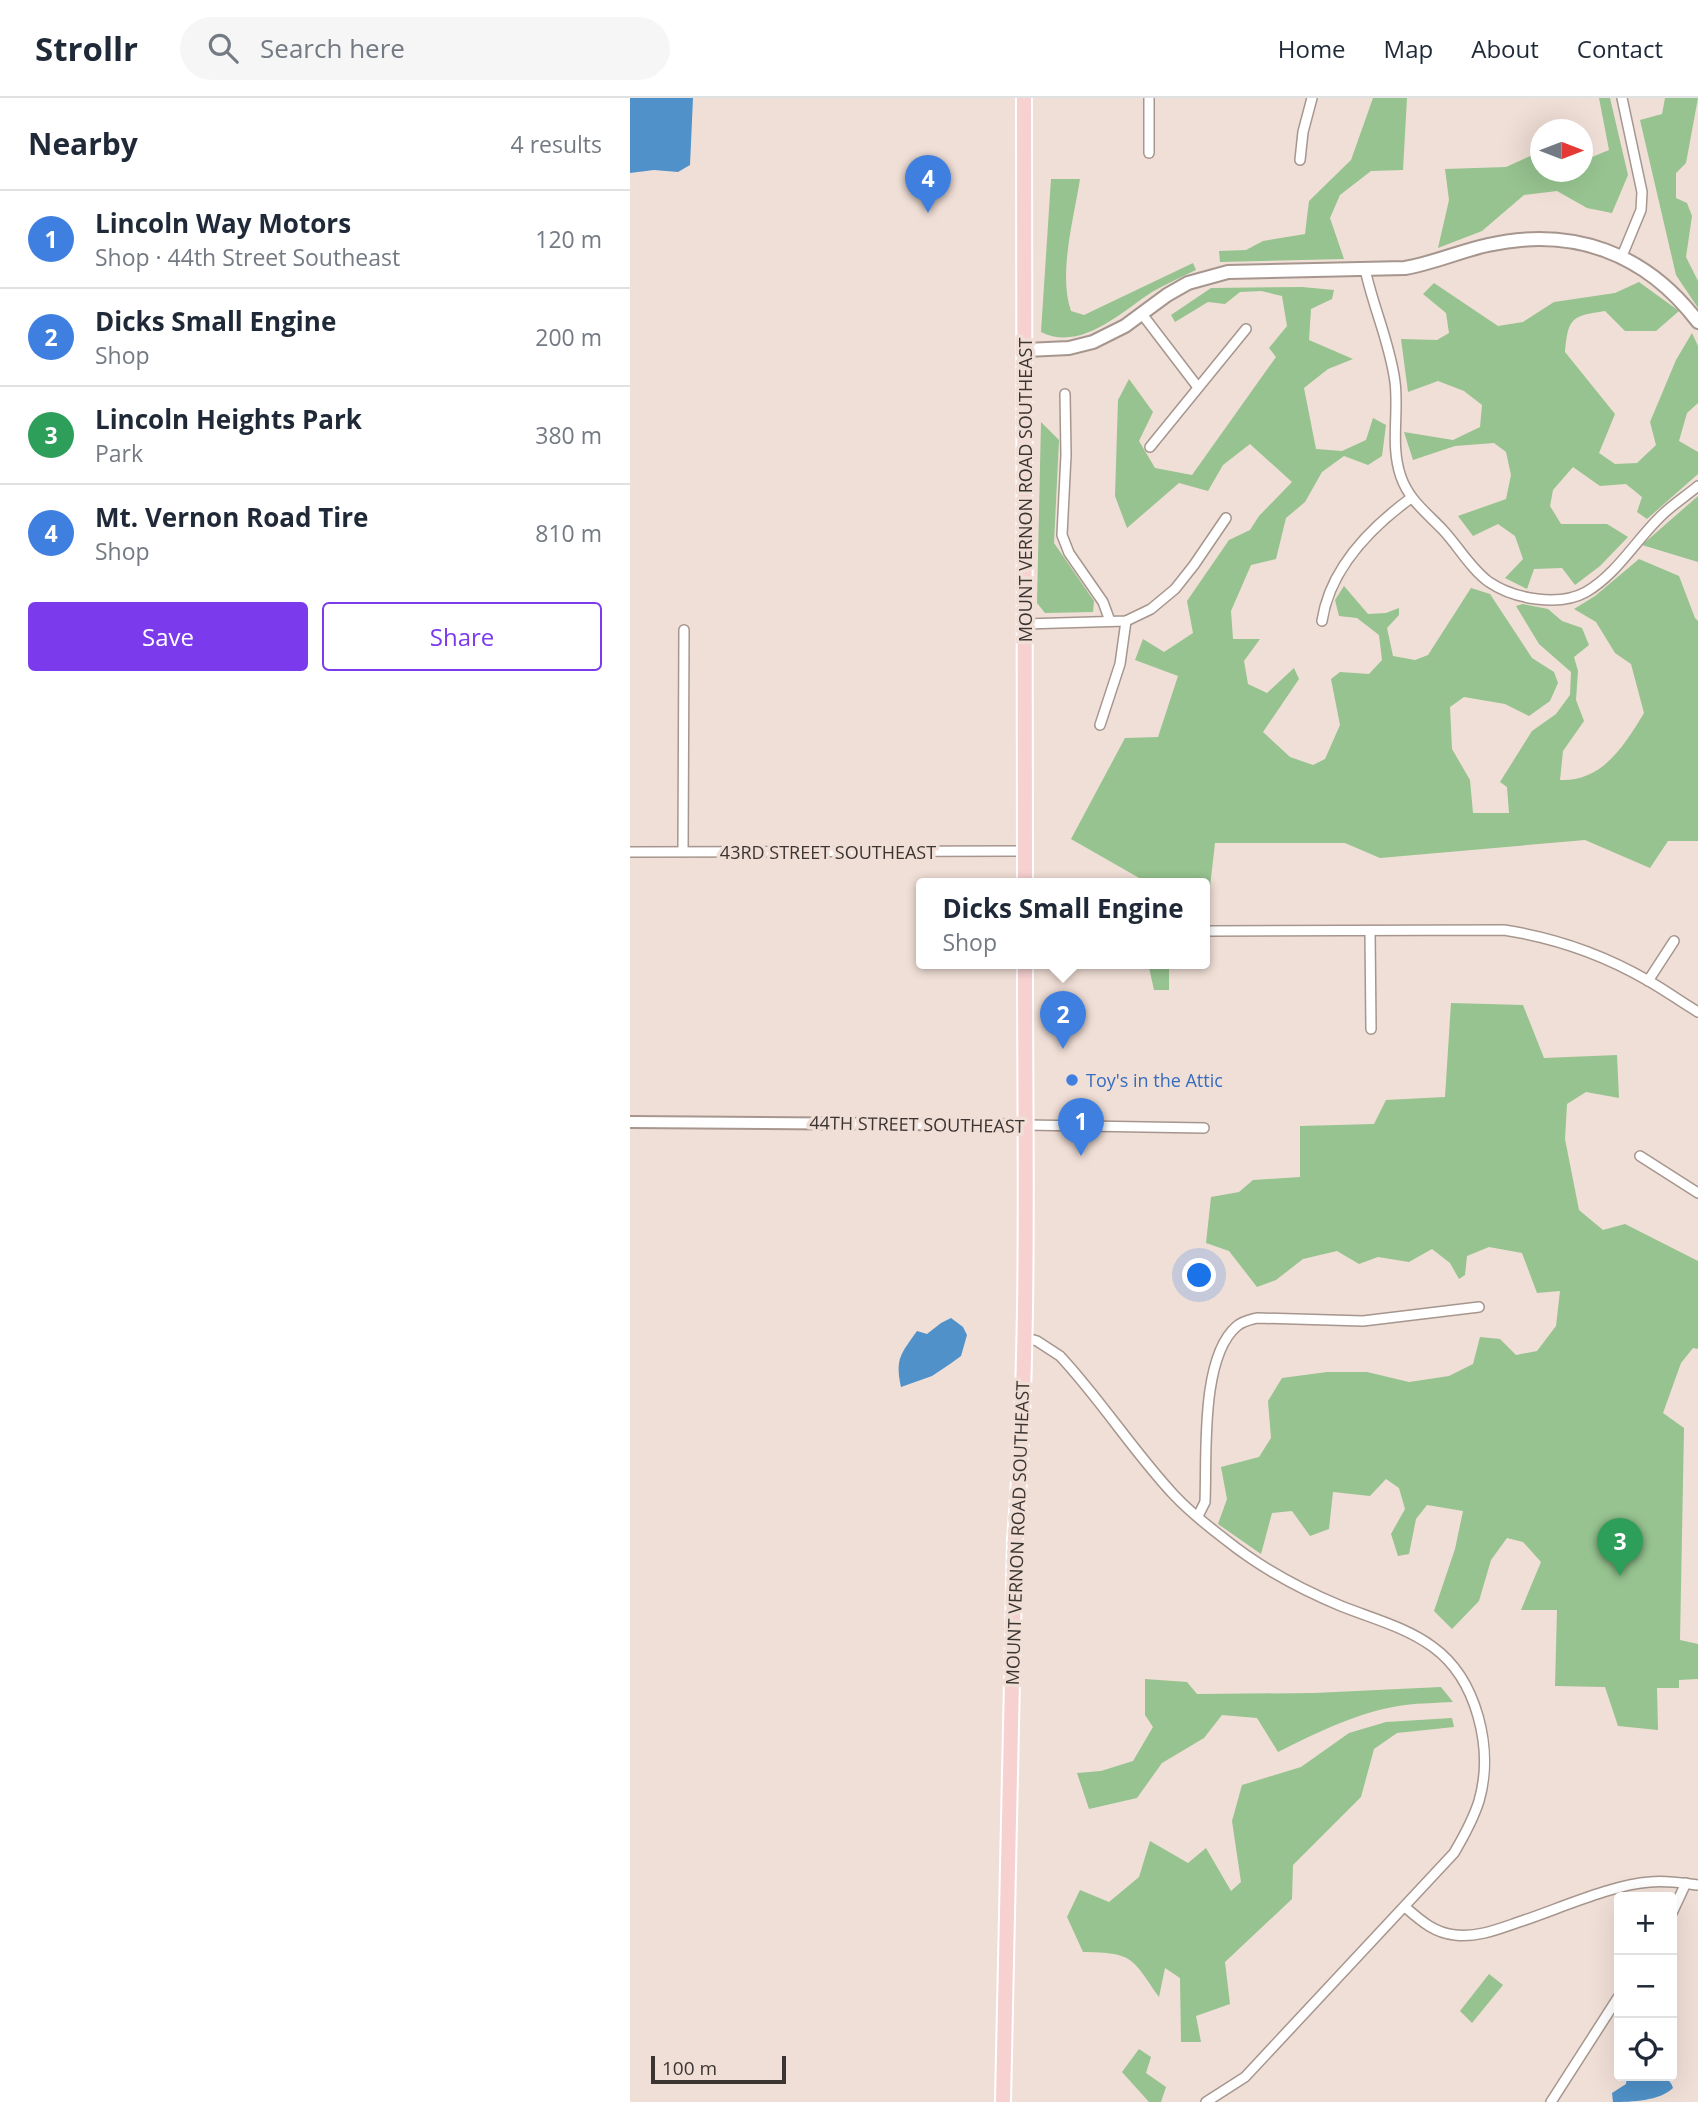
<!DOCTYPE html>
<html lang="en">
<head>
<meta charset="utf-8">
<style>
	:root { --surface:#fff; --page:#f6f6f7; --text:#1f2937; --muted:#747a83; --line:#e0e1e3; --accent:#7c3aed }
	body { margin:0; font-family:"Open Sans",sans-serif; background:var(--page); color:var(--text) }
	.controls { position:absolute; right:21px; bottom:21px; display:grid; overflow:hidden; border-radius:7px; box-shadow:0 7px 28px #0002 }
	.controls button { width:63px; height:63px; display:grid; place-items:center; padding:0; border:0; border-bottom:2px solid var(--line); background:var(--surface); color:var(--text); font:35px sans-serif }
	.compass { position:absolute; left:900px; top:21px; width:63px; height:63px; border-radius:50%; background:var(--surface); box-shadow:0 7px 28px #0002; rotate:90deg }
	.scale { position:absolute; left:21px; bottom:18px; width:135px; box-sizing:border-box; padding-left:7px; border:4px solid #3b3431; border-top:0; font-size:19px; line-height:24px; white-space:nowrap; color:#3b3431; -webkit-text-stroke:5px #f0dfd6; paint-order:stroke }
	.you { position:absolute; left:570px; top:1178px; width:24px; height:24px; margin:-18px; border:5px solid #fff; border-radius:50%; background:#1a73e8; box-shadow:0 0 0 10px #1a73e833 }
	.badge { display:grid; place-items:center; width:46px; height:46px; border-radius:50%; background:var(--accent); color:#fff; font-size:23px; font-weight:700 }
	.pin { position:absolute; translate:-50% -58px; filter:drop-shadow(0 2px 4px #0008) }
	.pin::after { content:''; position:absolute; top:37px; width:24px; height:21px; background:inherit; clip-path:polygon(0 0,100% 0,50% 100%) }
	.popup { position:absolute; left:286px; top:780px; width:294px; height:91px; box-sizing:border-box; display:grid; place-content:center; border-radius:7px; background:var(--surface); filter:drop-shadow(0 2px 5px #0005); font-size:23px; white-space:nowrap; color:var(--muted) }
	.popup b { font-size:26px; color:var(--text) }
	.popup::after { content:''; position:absolute; left:50%; top:100%; margin-left:-14px; border:14px solid transparent; border-top-color:var(--surface) }
	.list { margin:0; padding:0; list-style:none }
	h2 { display:flex; justify-content:space-between; align-items:center; height:91px; margin:0; padding:0 28px; font-size:30px }
	h2 small { font-size:23px; font-weight:400; color:var(--muted) }
	.list li { display:grid; grid-template-columns:46px 1fr auto; gap:21px; align-items:center; box-sizing:border-box; height:98px; padding:0 28px; border-top:2px solid var(--line) }
	.list b { display:block; font-size:26px; white-space:nowrap }
	.list p { margin:0; font-size:23px; white-space:nowrap; color:var(--muted) }
	.list em { font-size:23px; font-style:normal; color:var(--muted) }
	.actions { display:flex; gap:14px; padding:21px 28px }
	.actions a { flex:1; padding:16px 0; border:2px solid var(--accent); border-radius:7px; text-align:center; font-size:24px; color:var(--accent) }
	.actions .main { background:var(--accent); color:#fff }
	.icon { flex:none; width:38px; height:38px; fill:none; stroke:currentColor; stroke-width:2; stroke-linecap:round; stroke-linejoin:round }
	.map { position:relative; flex:none; width:1068px; height:2004px; overflow:hidden }
	header { display:flex; align-items:center; gap:42px; box-sizing:border-box; height:98px; padding:0 35px; background:var(--surface); border-bottom:2px solid var(--line) }
	header strong { font-size:33px }
	nav { display:flex; gap:38px; margin-inline-start:auto; font-size:24px }
	.search { width:490px; height:63px; background:var(--page); display:flex; align-items:center; gap:18px; box-sizing:border-box; padding:0 24px; border-radius:38px; color:var(--muted); font-size:26px }
	main { display:flex }
	aside { flex:1; background:var(--surface) }
	.map>svg:first-child { display:block }
	.green { fill:#96c38f }
	.water { fill:#4f91c8 }
	.lines { fill:none; stroke-linecap:round; stroke-linejoin:round }
	.minor-casing { stroke:#a6968e; stroke-width:12 }
	.tertiary-casing { stroke:#a6968e; stroke-width:14 }
	.secondary-casing { stroke:#a6968e; stroke-width:16 }
	.primary-casing { stroke:#fff; stroke-width:18 }
	.minor { stroke:#fff; stroke-width:9 }
	.tertiary { stroke:#fff; stroke-width:10 }
	.secondary { stroke:#fff; stroke-width:12 }
	.primary { stroke:#f7d0d0; stroke-width:14 }
	.shop-dot { fill:#3f7fe0; stroke:#f0dfd6; stroke-width:2.5 }
	.labels { text-anchor:middle; dominant-baseline:central; stroke-width:7; stroke-linejoin:round; paint-order:stroke }
	.street-label { font-size:18px; fill:#3b3431; stroke:#f0dfd6 }
	.shop-label { font-size:18px; fill:#366cbe; stroke:#f0dfd6; text-anchor:start }
</style>
</head>
<body>
<header>
<strong>Strollr</strong>
<div class="search"><svg class="icon" aria-label="search" viewBox="0 0 24 24"><circle cx="10" cy="10" r="6"/><path d="M15 15l6 6"/></svg>Search here</div>
<nav><a>Home</a><a>Map</a><a>About</a><a>Contact</a></nav>
</header>
<main>
<aside>
<h2>Nearby<small>4 results</small></h2>
<ul class="list">
<li><span class="badge" style="background:#3f7fe0">1</span><div><b>Lincoln Way Motors</b><p>Shop · 44th Street Southeast</p></div><em>120 m</em></li>
<li><span class="badge" style="background:#3f7fe0">2</span><div><b>Dicks Small Engine</b><p>Shop</p></div><em>200 m</em></li>
<li><span class="badge" style="background:#2e9e5b">3</span><div><b>Lincoln Heights Park</b><p>Park</p></div><em>380 m</em></li>
<li><span class="badge" style="background:#3f7fe0">4</span><div><b>Mt. Vernon Road Tire</b><p>Shop</p></div><em>810 m</em></li>
</ul>
<div class="actions"><a class="main">Save</a><a>Share</a></div>
</aside>
<div class="map">
<svg width="1068" height="2004" viewBox="0 0 1068 2004">
	<rect width="100%" height="100%" fill="#f0dfd6"/>
	<g class="green">
		<path d="M743 0H777L773 72 741 73 710 97 700 120 714 161 590 164 589 153 616 152 633 143 675 136 679 103 721 62Z"/>
		<path d="M969 0H980L998 77 982 115 957 110 927 93 894 97 852 133 808 150 819 102 815 71 876 69 907 55H910L911 74H953V58L962 59 979 52Z"/>
		<path d="M1035 0H1068L1056 65 1046 75V100L1057 105 1062 118 1056 159 1068 183V210L1046 177 1010 22 1032 16Z"/>
		<path d="M421 81H450C444 120 428 176 441 213L454 217 563 165 566 172C551 179 536 186 522 194 491 214 451 254 411 234Z"/>
		<path d="M1009 184 1049 213 1026 233H995L975 213C942 218 938 219 935 254L985 316 969 355 985 366 1007 365 1026 347 1020 324 1046 262 1062 235 1068 248V305L1057 315 1049 343 1068 354V376L1017 421 1007 414 1012 399 996 386 970 388 943 369 923 392 920 408 931 426H977L998 439 970 468 945 487 932 470 904 471 897 491 875 480 893 461 885 438 868 426 843 438 828 418 876 401 881 377 876 354 864 345 825 348 783 362 774 334 823 342 850 329 852 307 834 293 808 283 778 294 771 241 807 242 819 235 816 215 793 196 804 185 868 228 893 224 924 204 985 195Z"/>
		<path d="M672 189 704 192 702 201 681 211 679 242 723 261 698 271 674 290 686 351 712 353 736 342 743 320 756 327 752 358 738 367 714 358 692 374 675 404 656 420 646 461 621 467 601 513 603 541H630L614 563 618 586 637 595 664 570 669 581 633 634 660 659 683 667 695 661 710 627 701 581 710 574 739 576 752 562 749 537 727 520 709 518 705 502 714 488 738 516 756 515 769 510V517L757 530 763 558 785 562 798 557 841 490 860 496 902 560 924 574 928 585 920 603 899 618 875 606 834 599 820 609 822 651 840 682 843 715H879L877 689 870 684 902 633 926 616 940 597 941 574 909 546 886 508 893 506 918 511 932 523 952 530 959 547 944 559 948 573 946 602 954 623 933 653 930 682C972 684 994 648 1014 615L1001 566 985 555 966 524 944 511 965 498 1009 461 1049 478 1065 520 1068 523V743H1038L1020 770 955 742 750 760 715 745H585L575 833V785H518L441 741 495 640 528 639 548 578 505 562 513 541 534 554 563 535 557 503 599 442 620 432 629 418 662 384 620 346 593 367 578 393 549 385 497 430 485 398 488 302 499 281 523 314 509 343 525 370 562 377 646 259 639 250 657 228 652 198 631 193 610 194 595 206 578 204 545 224 541 217 581 190Z"/>
		<path d="M411 324 429 342 424 445 464 503 463 514 415 515 407 505Z"/>
		<path d="M1068 398V464L1012 447Z"/>
		<path d="M518 865H539V892H524Z"/>
		<path d="M821 905 893 907 914 960 987 957 989 1000 956 994 937 1006 935 1041 949 1112 973 1132 995 1126 1068 1163V1251L1063 1250 1051 1265 1033 1315 1054 1330 1050 1542 1068 1546V1581L1049 1582V1590H1027L1028 1632 988 1628 975 1589 925 1588 927 1512H891L911 1464 893 1444 877 1440 861 1462 849 1503 822 1531 804 1513 825 1451 833 1413 797 1407 786 1421 779 1456 768 1458 761 1436 775 1411 769 1390 756 1381 740 1398 703 1394 699 1431 680 1438 662 1413 642 1415 631 1456 588 1426 597 1401 591 1369 629 1359 641 1340 638 1303 652 1280 697 1274H737L779 1284 819 1278 843 1266 850 1239 870 1241 886 1257 907 1253 926 1228 930 1193 907 1195 892 1155 859 1149 837 1158 835 1177 829 1181 820 1165 802 1151 779 1164 748 1159 729 1166 707 1153 673 1161 646 1182 627 1189 599 1153 576 1145 581 1099 609 1094 623 1082 670 1079V1028L744 1026 756 1002 815 999Z"/>
		<path d="M515 1581 557 1584 567 1596 684 1595 811 1589 823 1604C807 1605 791 1605 775 1607 730 1613 688 1634 648 1654L627 1620 592 1617 574 1640 532 1665 507 1700 459 1711 447 1675 471 1673 503 1663 523 1629 515 1617Z"/>
		<path d="M822 1620 824 1629 767 1635 744 1651 731 1699 663 1767 662 1801 595 1864 600 1906 566 1918 571 1944H551L550 1880 535 1870 529 1899C501 1859 504 1855 453 1854L437 1819 450 1792 479 1804 509 1779 520 1743 558 1765 576 1750 601 1793 611 1784 602 1723 612 1687 671 1669 719 1635 756 1624Z"/>
		<path d="M859 1876 873 1887 842 1925 830 1913Z"/>
		<path d="M509 1951 521 1959 516 1975 536 1989 531 2004H519L492 1974Z"/>
	</g>
	<g class="water">
		<path d="M0 0H63L60 67 48 74 24 72 0 75Z"/>
		<path d="M321 1220 333 1229 337 1237 331 1258 320 1266 302 1278 271 1289C265 1260 271 1256 287 1233L297 1236 311 1225Z"/>
		<path d="M997 1978C1013 1978 1038 1972 1043 1990 1030 2003 1001 2004 983 2004L982 1995 996 1986Z"/>
	</g>
	<g class="lines">
		<g class="minor-casing">
			<g id="minor">
				<path d="M519 0V55"/>
				<path d="M992 0 1012 94 1011 112 992 158"/>
				<path d="M670 62 673 34 682 0"/>
				<path d="M735 171C743 209 760 245 765 284 769 316 760 348 771 379 779 402 797 415 813 432 828 448 841 471 859 484 884 501 929 509 956 494 987 476 1006 442 1031 418 1042 407 1056 398 1068 388"/>
				<path d="M512 216 567 288"/>
				<path d="M435 296 436 357 432 437 439 455 473 504 480 523"/>
				<path d="M520 349 616 231"/>
				<path d="M692 523C700 470 740 430 781 400"/>
				<path d="M395 526 496 523 521 511 545 491 564 467 596 420"/>
				<path d="M470 627 490 566 496 523"/>
				<path d="M53 753 54 532"/>
				<path d="M0 754 395 753"/>
				<path d="M581 833 874 832C926 840 972 856 1017 882 1035 892 1051 904 1068 914"/>
				<path d="M740 833 741 931"/>
				<path d="M1018 883 1044 843"/>
				<path d="M396 1027 574 1030"/>
				<path d="M1010 1058 1068 1095"/>
				<path d="M393 1239 407 1243 430 1258C471 1302 503 1353 544 1397 559 1413 579 1429 596 1442 631 1470 670 1491 711 1508 741 1520 776 1529 803 1549 847 1581 864 1651 849 1703 843 1722 834 1738 824 1755L615 1979 576 2004"/>
				<path d="M568 1418 575 1404C577 1358 570 1259 607 1228 613 1223 619 1222 627 1220L733 1223 849 1209"/>
				<path d="M775 1809C790 1822 804 1835 825 1837 848 1840 871 1830 892 1823 928 1811 984 1786 1020 1784 1036 1782 1052 1785 1068 1787"/>
				<path d="M1042 1815 1056 1785"/>
				<path d="M921 2004 989 1898"/>
			</g>
		</g>
		<g class="tertiary-casing">
			<path id="tertiary" d="M0 1024 396 1027"/>
		</g>
		<g class="secondary-casing">
			<path id="secondary" d="M396 252 439 250 463 244 495 228 537 197 558 185 598 174 775 170C804 165 830 153 858 147 943 128 1016 155 1068 224"/>
		</g>
		<g class="primary-casing">
			<g id="primary">
				<path d="M394 0 395 785"/>
				<path d="M373 2004 385 1441C400 1250 395 1057 395 865"/>
			</g>
		</g>
		<use href="#minor" class="minor"/>
		<use href="#tertiary" class="tertiary"/>
		<use href="#secondary" class="secondary"/>
		<use href="#primary" class="primary"/>
	</g>
	<circle class="shop-dot" cx="442" cy="982" r="7"/>
	<g class="labels">
		<g class="street-label">
			<text transform="translate(395 392) rotate(-90)">MOUNT VERNON ROAD SOUTHEAST</text>
			<text x="198" y="754">43RD STREET SOUTHEAST</text>
			<text transform="translate(287 1026) rotate(1)">44TH STREET SOUTHEAST</text>
			<text transform="translate(387 1435) rotate(-88)">MOUNT VERNON ROAD SOUTHEAST</text>
		</g>
		<g class="shop-label">
			<text x="456" y="982">Toy's in the Attic</text>
		</g>
	</g>
</svg>
<div class="controls">
<button>+</button>
<button>−</button>
<button><svg class="icon" aria-label="locate" viewBox="0 0 24 24"><circle cx="12" cy="12" r="6"/><path d="M12 2v4M12 18v4M2 12h4M18 12h4"/></svg></button>
</div>
<svg class="compass" viewBox="-18 -18 36 36"><path d="M0-13l5 13h-10z" fill="#e53935"/><path d="M0 13l5-13h-10z" fill="#747a83"/></svg>
<div class="scale">100 m</div>
<div class="you"></div>
<div class="pin badge" style="left:451px;top:1058px;background:#3f7fe0">1</div>
<div class="pin badge" style="left:433px;top:951px;background:#3f7fe0">2</div>
<div class="popup"><b>Dicks Small Engine</b>Shop</div>
<div class="pin badge" style="left:990px;top:1478px;background:#2e9e5b">3</div>
<div class="pin badge" style="left:298px;top:115px;background:#3f7fe0">4</div>
</div>
</main>
</body>
</html>
